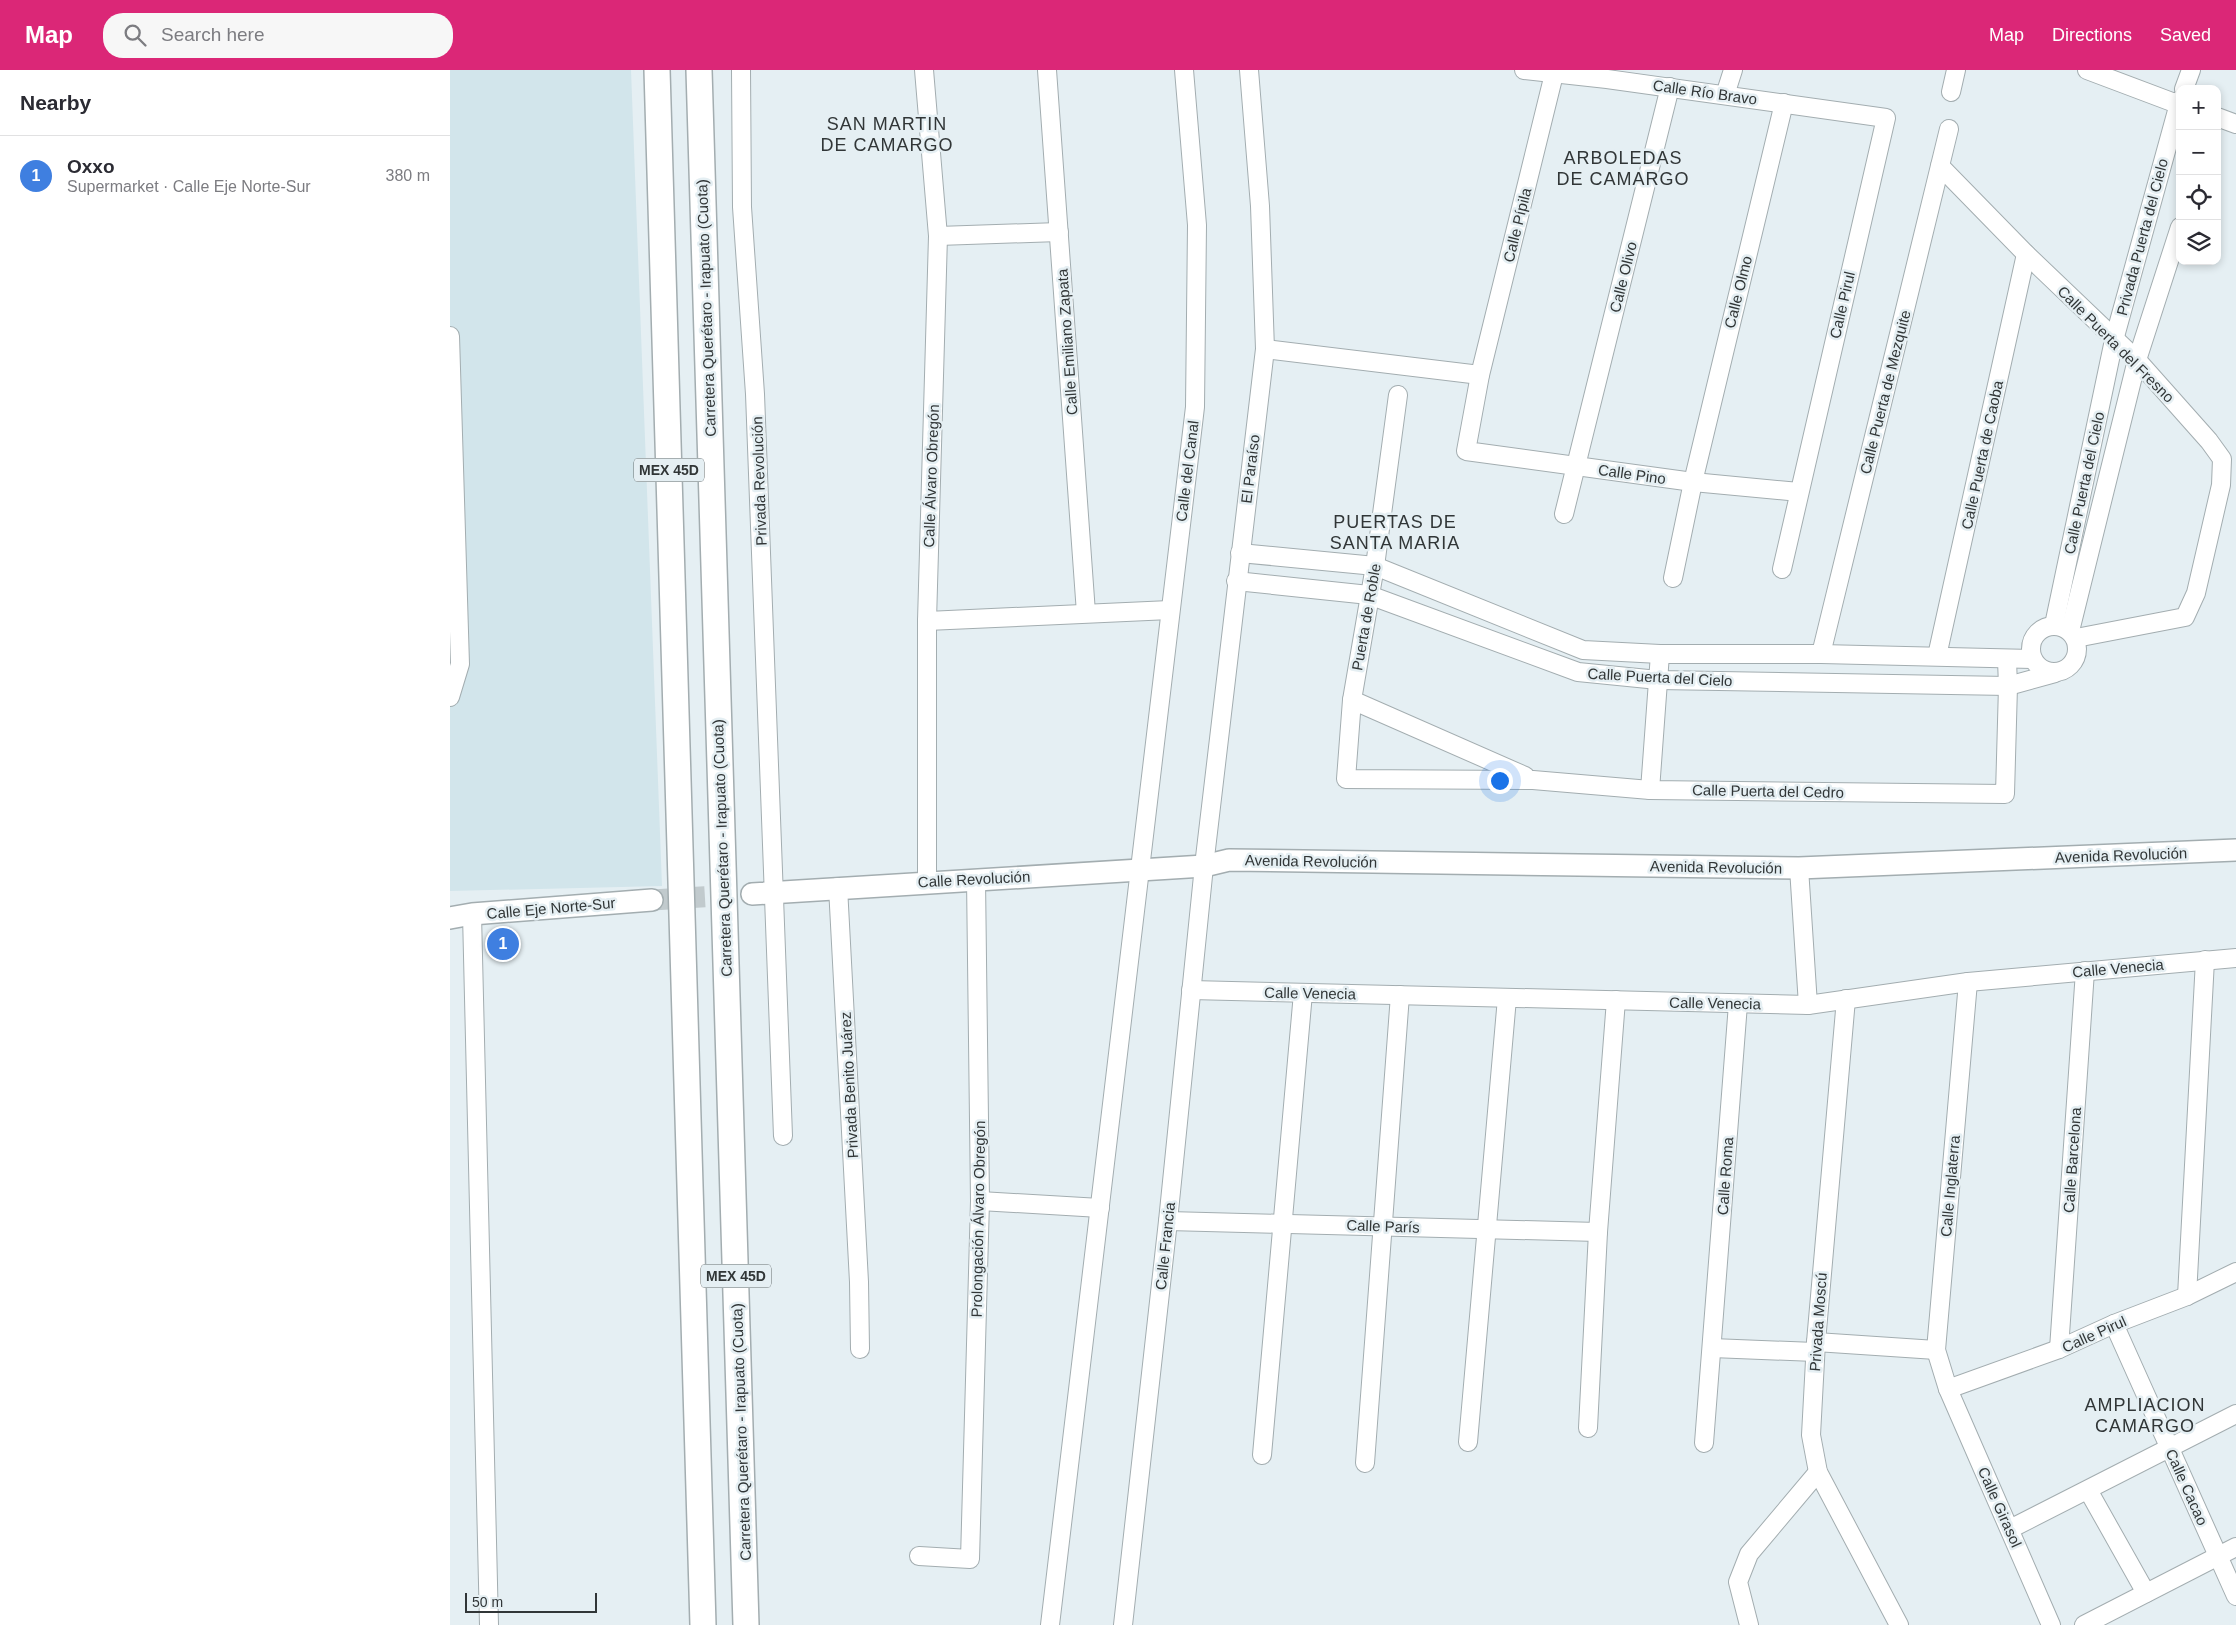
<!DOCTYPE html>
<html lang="en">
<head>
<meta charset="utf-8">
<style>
	:root { --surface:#fff; --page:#f7f7f7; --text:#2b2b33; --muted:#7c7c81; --line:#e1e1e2; --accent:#db2777 }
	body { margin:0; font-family:Helvetica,sans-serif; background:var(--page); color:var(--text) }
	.controls { position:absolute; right:15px; top:15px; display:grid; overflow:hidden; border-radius:10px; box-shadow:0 2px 8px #0003 }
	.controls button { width:45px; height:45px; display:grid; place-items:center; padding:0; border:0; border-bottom:1px solid var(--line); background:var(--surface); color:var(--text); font:25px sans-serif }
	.scale { position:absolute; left:15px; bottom:12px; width:132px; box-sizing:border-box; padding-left:5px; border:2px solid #313637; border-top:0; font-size:14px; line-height:18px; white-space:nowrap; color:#313637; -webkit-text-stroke:4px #e5eff3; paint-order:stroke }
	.you { position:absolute; left:1049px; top:710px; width:18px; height:18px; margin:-12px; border:4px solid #fff; border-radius:50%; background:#1a73e8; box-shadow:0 0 0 8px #1a73e833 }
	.badge { display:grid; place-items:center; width:32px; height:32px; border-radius:50%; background:var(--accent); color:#fff; font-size:16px; font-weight:700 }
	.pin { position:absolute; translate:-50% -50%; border:2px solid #fff; box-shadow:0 1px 5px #0006 }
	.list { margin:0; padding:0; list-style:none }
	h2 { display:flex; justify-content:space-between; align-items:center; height:65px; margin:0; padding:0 20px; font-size:21px }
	h2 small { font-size:16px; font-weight:400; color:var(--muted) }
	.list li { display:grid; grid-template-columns:32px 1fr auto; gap:15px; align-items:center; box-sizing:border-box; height:80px; padding:0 20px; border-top:1px solid var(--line) }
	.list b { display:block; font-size:19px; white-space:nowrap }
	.list p { margin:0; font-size:16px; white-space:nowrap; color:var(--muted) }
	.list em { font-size:16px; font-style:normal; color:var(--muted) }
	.icon { flex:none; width:28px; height:28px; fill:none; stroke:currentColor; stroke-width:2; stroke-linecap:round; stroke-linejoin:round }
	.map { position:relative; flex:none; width:1786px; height:1555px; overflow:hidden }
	header { display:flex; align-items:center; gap:30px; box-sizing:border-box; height:70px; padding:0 25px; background:var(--accent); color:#fff }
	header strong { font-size:24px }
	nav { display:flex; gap:28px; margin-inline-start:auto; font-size:18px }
	.search { width:350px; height:45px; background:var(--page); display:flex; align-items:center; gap:12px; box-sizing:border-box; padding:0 18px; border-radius:20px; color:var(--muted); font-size:19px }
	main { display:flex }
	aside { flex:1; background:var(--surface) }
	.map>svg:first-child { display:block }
	.built { fill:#d2e5eb }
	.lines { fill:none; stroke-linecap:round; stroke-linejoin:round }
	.major-tunnel { stroke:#c1cacd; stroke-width:21; stroke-dasharray:21 11; stroke-linecap:butt }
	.minor-casing { stroke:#a3adb0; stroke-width:20 }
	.major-casing { stroke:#a3adb0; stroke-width:24 }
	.highway-casing { stroke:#a3adb0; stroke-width:28 }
	.minor { stroke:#fff; stroke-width:18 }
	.major { stroke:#fff; stroke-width:21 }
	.highway { stroke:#fff; stroke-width:25 }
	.labels { text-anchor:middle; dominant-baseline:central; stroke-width:5; stroke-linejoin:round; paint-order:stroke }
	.shield { fill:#e5eff3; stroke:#676e6f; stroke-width:1 }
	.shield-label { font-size:14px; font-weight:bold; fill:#313637 }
	.street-label { font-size:15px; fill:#313637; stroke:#e5eff3 }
	.quarter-label { font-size:18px; letter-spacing:1px; fill:#313637; stroke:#e5eff3 }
</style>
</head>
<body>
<header>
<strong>Map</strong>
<div class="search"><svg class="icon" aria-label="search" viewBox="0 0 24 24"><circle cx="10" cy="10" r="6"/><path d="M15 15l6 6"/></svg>Search here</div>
<nav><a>Map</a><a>Directions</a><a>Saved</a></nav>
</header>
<main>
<aside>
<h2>Nearby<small></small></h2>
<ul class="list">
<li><span class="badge" style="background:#3f7fe0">1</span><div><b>Oxxo</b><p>Supermarket · Calle Eje Norte-Sur</p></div><em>380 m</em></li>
</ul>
</aside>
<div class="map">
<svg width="1786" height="1555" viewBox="0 0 1786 1555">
	<rect width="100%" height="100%" fill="#e5eff3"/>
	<path class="built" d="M0 0H181L212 816 0 821Z"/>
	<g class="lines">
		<path class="major-tunnel" d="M202 830 302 824"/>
		<g class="minor-casing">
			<g id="minor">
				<path d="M291 0 292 137 305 324 333 1066"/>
				<path d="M474 0 488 166 477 551V812"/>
				<path d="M597 0 636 543"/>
				<path d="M1074 0 1157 9 1436 48 1332 499"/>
				<path d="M1637 0 1730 35"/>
				<path d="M1104 4 1030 305 1016 381 1243 412 1349 422"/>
				<path d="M1734 19 1741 0"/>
				<path d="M1501 22 1506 0"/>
				<path d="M1275 25 1283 0"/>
				<path d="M1767 47 1786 54"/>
				<path d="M1490 96 1576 184 1687 290 1759 371 1772 389 1771 415 1746 523 1735 547 1626 568"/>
				<path d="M488 166 609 162"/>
				<path d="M0 266 10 594 0 627"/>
				<path d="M815 279 1030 305"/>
				<path d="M948 325 925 496 902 630 896 709 1083 710 1200 720 1555 724 1558 616 1557 590"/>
				<path d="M1114 444 1220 17"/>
				<path d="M790 483 925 496 1133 580 1210 584H1371L1582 589"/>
				<path d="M1223 508 1243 412 1334 33"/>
				<path d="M786 511 919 525 1128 602 1208 610 1558 616 1605 603"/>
				<path d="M477 551 720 540"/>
				<path d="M1604 555 1664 270 1730 30"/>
				<circle cx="1604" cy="579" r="23"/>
				<path d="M1620 561 1687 290 1730 157"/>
				<path d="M1371 584 1499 59"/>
				<path d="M1487 586 1576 184"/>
				<path d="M902 630 1075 706"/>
				<path d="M1200 720 1210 584"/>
				<path d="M1349 798 1358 935"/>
				<path d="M388 817 409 1212 410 1279"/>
				<path d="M22 844 39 1555"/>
				<path d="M1518 912 1486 1280 1498 1319 1601 1555"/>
				<path d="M741 920 1358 935 1518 912 1786 888"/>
				<path d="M1396 929 1366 1272 1361 1365 1368 1402 1449 1555"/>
				<path d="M530 1131 650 1138"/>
				<path d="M718 1151 1148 1162"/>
				<path d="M1737 1226 1755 890"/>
				<path d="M1664 1254 1786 1526"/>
				<path d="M1366 1272 1486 1280"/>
				<path d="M1262 1278 1365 1282"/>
				<path d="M1609 1279 1635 901"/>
				<path d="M1498 1319 1609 1279 1664 1254 1737 1226 1786 1202"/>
				<path d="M1138 1358 1148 1162 1166 930"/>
				<path d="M1018 1372 1057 928"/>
				<path d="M1254 1373 1288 934"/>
				<path d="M812 1385 853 923"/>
				<path d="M915 1393 950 925"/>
				<path d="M1638 1420 1696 1523"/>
				<path d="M1560 1459 1786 1344"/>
				<path d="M469 1486 520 1489 530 1131 526 809"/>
				<path d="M600 1555 745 337 747 155 734 0"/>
				<path d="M673 1555 718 1151 754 796 815 279 810 136 799 0"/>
				<path d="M1299 1555 1288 1512 1299 1484 1368 1402"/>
				<path d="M1634 1555 1786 1477"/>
			</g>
		</g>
		<g class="major-casing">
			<g id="major">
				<path d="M302 824 754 796 779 790 1349 798 1786 780"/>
				<path d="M0 848 22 844 202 830"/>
			</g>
		</g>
		<g class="highway-casing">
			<g id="highway">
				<path d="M207 0 253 1555"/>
				<path d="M249 0 296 1555"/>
			</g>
		</g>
		<use href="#minor" class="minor"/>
		<use href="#major" class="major"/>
		<use href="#highway" class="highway"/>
	</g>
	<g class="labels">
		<g class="shield">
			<rect x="184" y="388.5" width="70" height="23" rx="4"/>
			<rect x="251" y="1194.5" width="70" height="23" rx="4"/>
		</g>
		<g class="shield-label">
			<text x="219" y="400">MEX 45D</text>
			<text x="286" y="1206">MEX 45D</text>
		</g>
		<g class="street-label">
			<text transform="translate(1255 22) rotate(8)">Calle Río Bravo</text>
			<text transform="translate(1067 155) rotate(-76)">Calle Pípila</text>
			<text transform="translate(1692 167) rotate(-75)">Privada Puerta del Cielo</text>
			<text transform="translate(1173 207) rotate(-76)">Calle Olivo</text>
			<text transform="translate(1288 222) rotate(-76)">Calle Olmo</text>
			<text transform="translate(1392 235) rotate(-77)">Calle Pirul</text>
			<text transform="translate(256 238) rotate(-92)">Carretera Querétaro - Irapuato (Cuota)</text>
			<text transform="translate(617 272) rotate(-94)">Calle Emiliano Zapata</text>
			<text transform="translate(1666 274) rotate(45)">Calle Puerta del Fresno</text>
			<text transform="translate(1435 322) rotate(-76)">Calle Puerta de Mezquite</text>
			<text transform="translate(1532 385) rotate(-78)">Calle Puerta de Caoba</text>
			<text transform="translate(800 399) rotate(-83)">El Paraíso</text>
			<text transform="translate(737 401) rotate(-83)">Calle del Canal</text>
			<text transform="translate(1182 404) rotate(8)">Calle Pino</text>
			<text transform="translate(481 406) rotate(-88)">Calle Álvaro Obregón</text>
			<text transform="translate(309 411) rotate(-92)">Privada Revolución</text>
			<text transform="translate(1634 413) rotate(-78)">Calle Puerta del Cielo</text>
			<text transform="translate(916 547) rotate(-80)">Puerta de Roble</text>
			<text transform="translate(1210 607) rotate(3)">Calle Puerta del Cielo</text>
			<text transform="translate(1318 721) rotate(1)">Calle Puerta del Cedro</text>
			<text transform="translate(272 778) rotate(-92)">Carretera Querétaro - Irapuato (Cuota)</text>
			<text transform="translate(1671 785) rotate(-2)">Avenida Revolución</text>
			<text transform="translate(861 791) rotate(1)">Avenida Revolución</text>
			<text transform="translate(1266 797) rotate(1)">Avenida Revolución</text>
			<text transform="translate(524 809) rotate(-3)">Calle Revolución</text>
			<text transform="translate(101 838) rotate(-5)">Calle Eje Norte-Sur</text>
			<text transform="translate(1668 898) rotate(-5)">Calle Venecia</text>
			<text transform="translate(860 923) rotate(1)">Calle Venecia</text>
			<text transform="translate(1265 933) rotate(1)">Calle Venecia</text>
			<text transform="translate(399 1015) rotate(-93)">Privada Benito Juárez</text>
			<text transform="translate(1622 1090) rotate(-86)">Calle Barcelona</text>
			<text transform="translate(1275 1106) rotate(-86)">Calle Roma</text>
			<text transform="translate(1500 1116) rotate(-85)">Calle Inglaterra</text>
			<text transform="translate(528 1149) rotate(-89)">Prolongación Álvaro Obregón</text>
			<text transform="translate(933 1156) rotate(2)">Calle París</text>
			<text transform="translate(715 1176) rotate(-84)">Calle Francia</text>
			<text transform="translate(1368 1252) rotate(-86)">Privada Moscú</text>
			<text transform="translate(1644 1264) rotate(-24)">Calle Pirul</text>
			<text transform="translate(291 1362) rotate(-92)">Carretera Querétaro - Irapuato (Cuota)</text>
			<text transform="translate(1737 1417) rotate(66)">Calle Cacao</text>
			<text transform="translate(1550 1437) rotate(66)">Calle Girasol</text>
		</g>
		<g class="quarter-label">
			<text x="437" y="54">SAN MARTIN<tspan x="437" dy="21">DE CAMARGO</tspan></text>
			<text x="1173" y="88">ARBOLEDAS<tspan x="1173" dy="21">DE CAMARGO</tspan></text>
			<text x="945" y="452">PUERTAS DE<tspan x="945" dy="21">SANTA MARIA</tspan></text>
			<text x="1695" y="1335">AMPLIACION<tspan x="1695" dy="21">CAMARGO</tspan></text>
		</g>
	</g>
</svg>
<div class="controls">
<button>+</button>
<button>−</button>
<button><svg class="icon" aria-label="locate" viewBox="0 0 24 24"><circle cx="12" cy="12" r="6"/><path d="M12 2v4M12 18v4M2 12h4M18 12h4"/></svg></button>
<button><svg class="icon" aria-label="layers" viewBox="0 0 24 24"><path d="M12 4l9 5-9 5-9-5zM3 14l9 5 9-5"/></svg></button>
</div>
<div class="scale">50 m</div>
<div class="you"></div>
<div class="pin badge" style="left:53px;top:874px;background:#3f7fe0">1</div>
</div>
</main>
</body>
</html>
